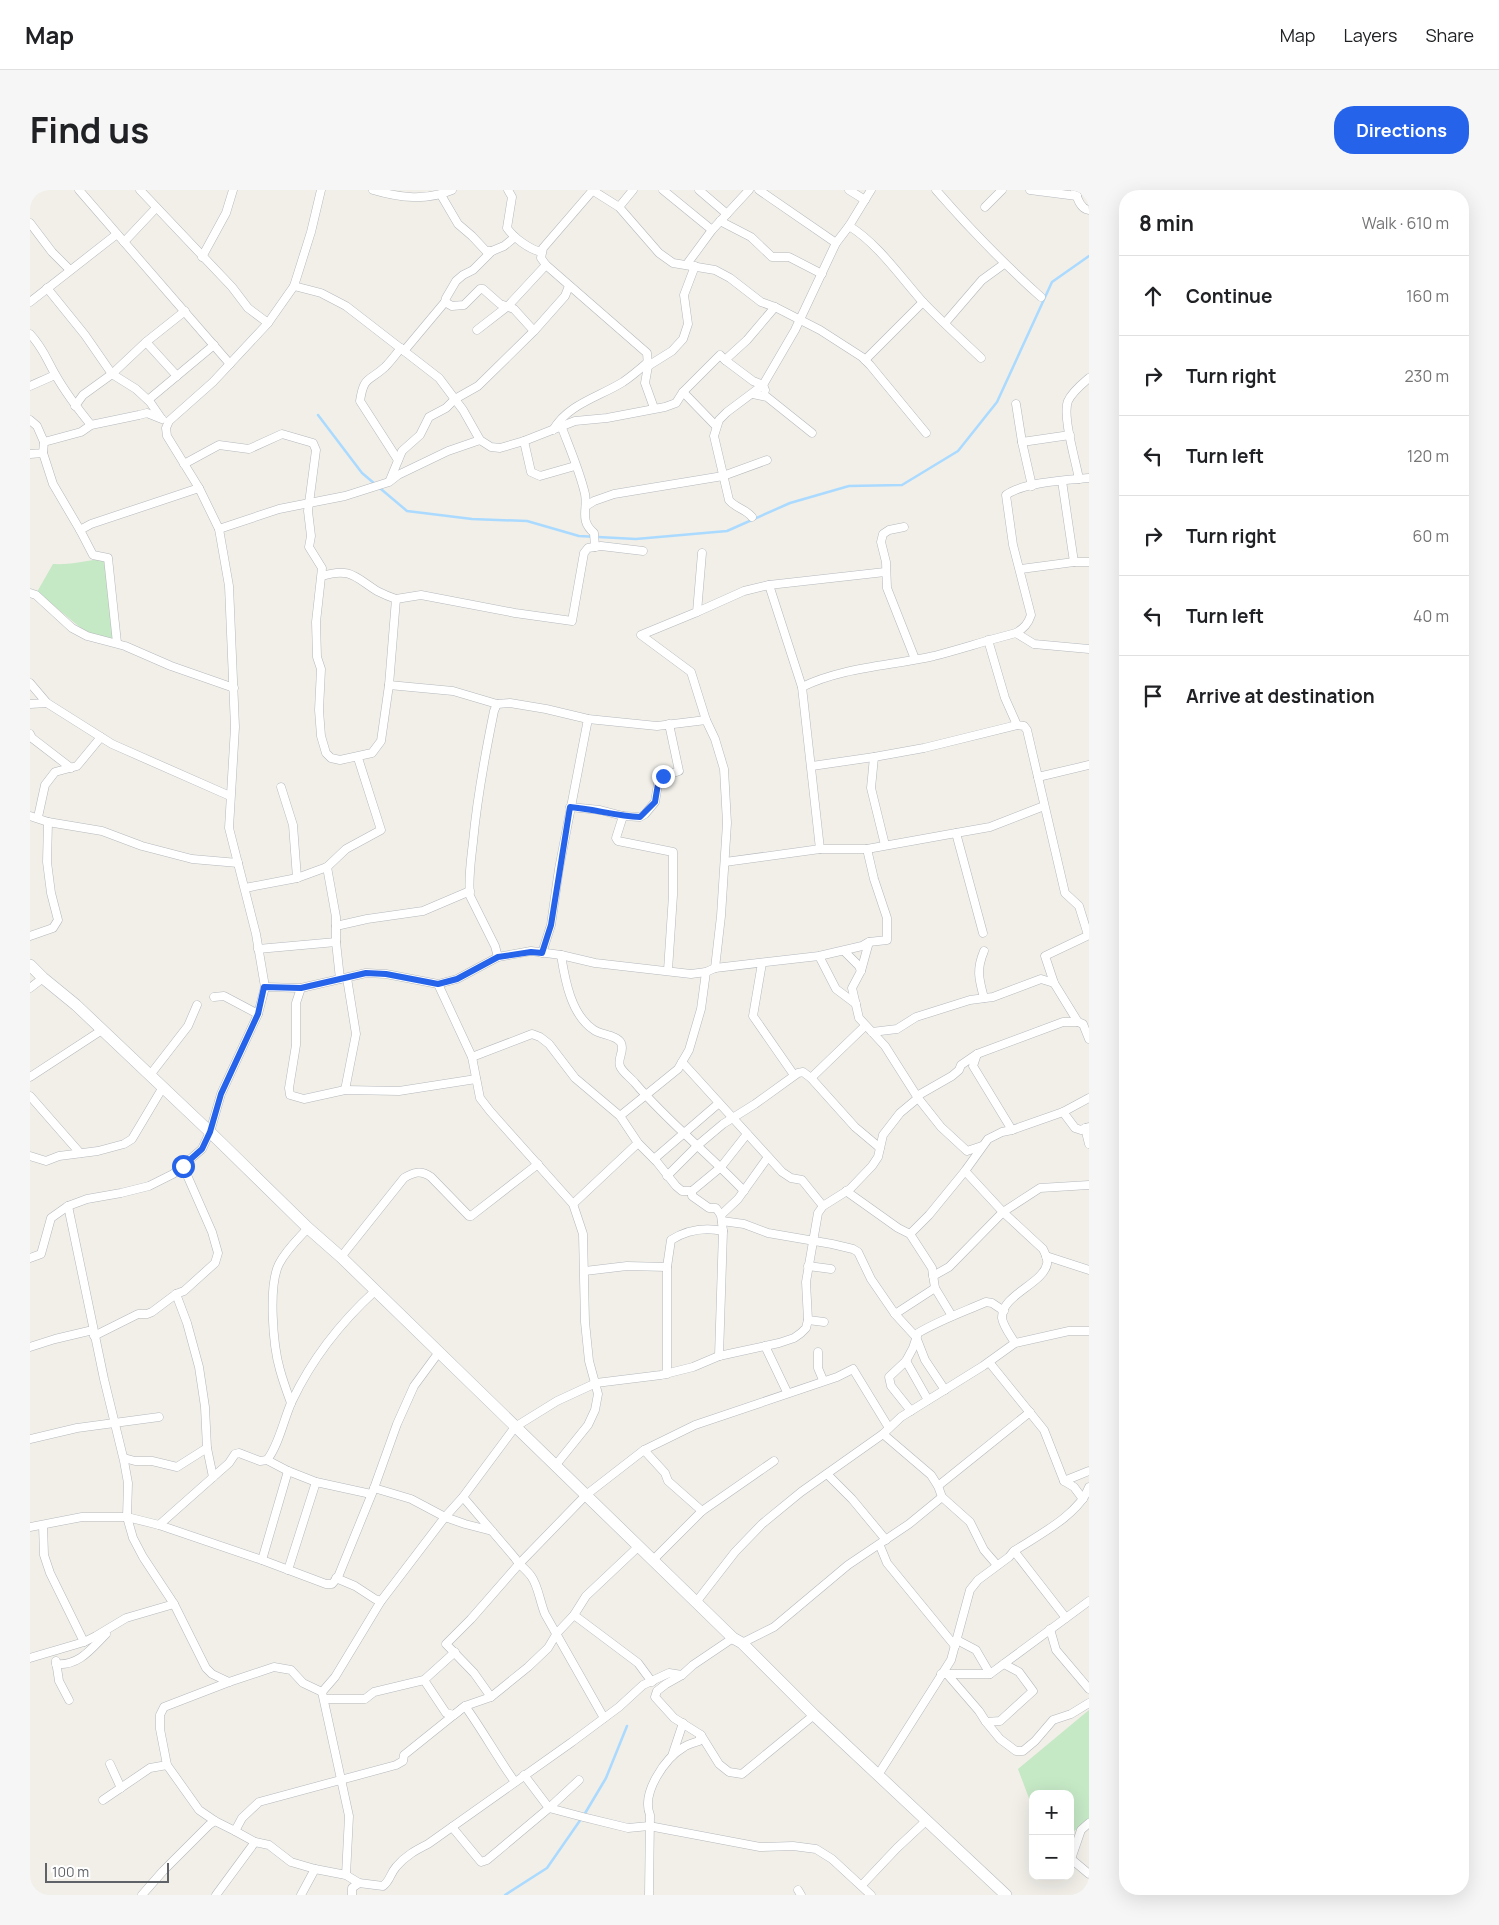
<!DOCTYPE html>
<html lang="en">
<head>
<meta charset="utf-8">
<style>
	:root { --surface:#fff; --page:#f6f6f6; --text:#202124; --muted:#757577; --line:#e0e0e0; --accent:#2563eb }
	body { margin:0; font-family:Manrope,sans-serif; background:var(--page); color:var(--text) }
	.controls { position:absolute; right:15px; bottom:15px; display:grid; overflow:hidden; border-radius:10px; box-shadow:0 5px 20px #0002 }
	.controls button { width:45px; height:45px; display:grid; place-items:center; padding:0; border:0; border-bottom:1px solid var(--line); background:var(--surface); color:var(--text); font:25px sans-serif }
	.scale { position:absolute; left:15px; bottom:12px; width:124px; box-sizing:border-box; padding-left:5px; border:2px solid #5f6368; border-top:0; font-size:14px; line-height:18px; white-space:nowrap; color:#5f6368; -webkit-text-stroke:4px #fff; paint-order:stroke }
	.stop { position:absolute; width:15px; height:15px; margin:-11px; border:4px solid #2563eb; border-radius:50%; background:#fff }
	.stop.end { background:#2563eb; border-color:#fff; box-shadow:0 1px 5px #0008 }
	.list { margin:0; padding:0; list-style:none }
	h2 { display:flex; justify-content:space-between; align-items:center; height:65px; margin:0; padding:0 20px; font-size:21px }
	h2 small { font-size:16px; font-weight:400; color:var(--muted) }
	.list li { display:grid; grid-template-columns:32px 1fr auto; gap:15px; align-items:center; box-sizing:border-box; height:80px; padding:0 20px; border-top:1px solid var(--line) }
	.list b { display:block; font-size:19px; white-space:nowrap }
	.list em { font-size:16px; font-style:normal; color:var(--muted) }
	.icon { flex:none; width:28px; height:28px; fill:none; stroke:currentColor; stroke-width:2; stroke-linecap:round; stroke-linejoin:round }
	.map { position:relative; flex:none; width:1059px; height:1705px; overflow:hidden; border-radius:20px }
	header { display:flex; align-items:center; gap:30px; box-sizing:border-box; height:70px; padding:0 25px; background:var(--surface); border-bottom:1px solid var(--line) }
	header strong { font-size:24px }
	nav { display:flex; gap:28px; margin-inline-start:auto; font-size:18px }
	.intro { display:flex; align-items:center; justify-content:space-between; box-sizing:border-box; height:120px; padding:0 30px }
	h1 { margin:0; font-size:35px }
	.button { padding:12px 22px; border-radius:20px; background:var(--accent); color:#fff; font-size:18px; font-weight:700 }
	main { display:flex; gap:30px; padding:0 30px }
	aside { flex:1; background:var(--surface); border-radius:20px; box-shadow:0 5px 20px #0002 }
	.map>svg:first-child { display:block }
	.green { fill:#c5e8c5 }
	.lines { fill:none; stroke-linecap:round; stroke-linejoin:round }
	.stream { stroke:#aadaff; stroke-width:2.5 }
	.minor-casing { stroke:#b5b8bc; stroke-width:9 }
	.secondary-casing { stroke:#b6babf; stroke-width:12 }
	.minor { stroke:#fff; stroke-width:8 }
	.secondary { stroke:#fff; stroke-width:11 }
	.route { stroke:#2563eb; stroke-width:6 }
</style>
</head>
<body>
<header>
<strong>Map</strong>
<nav><a>Map</a><a>Layers</a><a>Share</a></nav>
</header>
<div class="intro"><h1>Find us</h1><a class="button">Directions</a></div>
<main>
<div class="map">
<svg width="1059" height="1705" viewBox="0 0 1059 1705">
	<rect width="100%" height="100%" fill="#f1efe8"/>
	<g class="green">
		<path d="M77 368 84 450 57 443 7 402 23 374C42 375 59 370 77 368Z"/>
		<path d="M1059 1520V1628L1040 1645V1604H1003V1619L988 1579Z"/>
	</g>
	<g class="lines">
		<g class="stream">
			<path d="M288 225 332 283 377 321 442 329 497 331 549 346 606 349 697 341 760 313 819 296 872 295 928 261 967 212 1022 92 1059 66"/>
			<path d="M554 1625 576 1588 597 1536"/>
			<path d="M475 1705 517 1678 551 1629"/>
		</g>
		<g class="minor-casing">
			<g id="minor">
				<path d="M49 0 200 174"/>
				<path d="M110 0 202 97 218 118 238 133"/>
				<path d="M343 0C370 8 396 11 422 0"/>
				<path d="M478 0 482 7 477 38C484 48 499 59 511 62"/>
				<path d="M562 0 589 17 629 63 643 73 685 80 700 88 731 112 745 117 790 140 832 167 840 175 896 243"/>
				<path d="M563 0 513 58 511 68 516 75 617 163 618 176 615 193 624 218"/>
				<path d="M633 0 682 40"/>
				<path d="M669 0 697 24"/>
				<path d="M729 0 806 53"/>
				<path d="M819 0 835 10"/>
				<path d="M906 0C939 38 973 73 1011 107"/>
				<path d="M1000 0 1047 6"/>
				<path d="M1045 0C1047 8 1050 19 1059 20"/>
				<path d="M411 5 428 34 442 46 456 61H462"/>
				<path d="M589 17 603 0"/>
				<path d="M955 17 972 0"/>
				<path d="M690 31 721 47 742 67H759L792 84"/>
				<path d="M0 33 22 62 40 80"/>
				<path d="M819 36C846 52 870 86 891 110 910 130 931 149 951 168"/>
				<path d="M94 52 126 18"/>
				<path d="M172 67 196 23 203 0"/>
				<path d="M657 74 682 40 719 0"/>
				<path d="M264 96 291 103 316 116 409 188 433 220 450 250 461 257 470 258 494 251 545 231 577 228 635 217 646 213 653 202 690 165 695 170 717 150 745 117"/>
				<path d="M17 98 55 145 82 184 106 199 120 212 131 228"/>
				<path d="M0 112 87 44"/>
				<path d="M415 112 422 116 434 115 450 99H453L470 114 484 119 504 141"/>
				<path d="M915 133 952 90 974 74"/>
				<path d="M447 140 478 116 516 75"/>
				<path d="M0 144C13 158 16 168 25 184 35 202 48 219 61 235"/>
				<path d="M116 152 147 186"/>
				<path d="M374 161 415 112 416 108 426 91 433 85 443 80 462 61 474 56 485 47"/>
				<path d="M695 170 723 191 733 195 735 200"/>
				<path d="M835 170 893 112"/>
				<path d="M618 176 642 161 653 149 658 134 654 105 665 76"/>
				<path d="M0 196 25 185"/>
				<path d="M653 202 686 236"/>
				<path d="M723 204 737 207 782 243"/>
				<path d="M118 210 184 155"/>
				<path d="M986 214 992 252 1002 296"/>
				<path d="M45 216 53 205 82 184 116 152 155 121"/>
				<path d="M0 230 7 236 14 252"/>
				<path d="M532 238C540 259 550 282 555 304 558 320 549 330 564 343L565 357"/>
				<path d="M523 240C538 214 569 207 593 192 602 186 610 179 618 172"/>
				<path d="M494 251 501 282 510 286 545 276"/>
				<path d="M992 252 1040 245"/>
				<path d="M13 263 23 294 50 340 63 365 78 368 87 453"/>
				<path d="M0 264 13 263 14 252 51 242 61 235 109 225 117 223 132 229"/>
				<path d="M368 270 330 211C334 185 339 192 355 177 361 171 366 164 371 158"/>
				<path d="M154 274 189 255 219 259 252 244 283 253 286 260 278 321 281 346 279 357 292 378 286 432 287 467 291 479 289 520 291 546 296 563 301 568 310 570 342 563 351 551 359 495 366 409C360 407 353 404 347 401 325 387 320 377 292 386"/>
				<path d="M1049 289C1046 272 1032 226 1038 211 1042 202 1052 194 1059 188"/>
				<path d="M360 290 372 261 390 245 399 227 416 218 425 209 448 196 504 141 535 106 539 96"/>
				<path d="M1032 291 1044 372"/>
				<path d="M556 316 564 311 584 304 693 286 737 270"/>
				<path d="M722 327C716 319 705 318 699 310L684 246 689 230 697 222 733 195 765 140 806 53 819 36 841 0"/>
				<path d="M874 337 859 340 853 344 851 352 856 372 857 398 885 469"/>
				<path d="M189 339 249 319 315 306 359 292 368 285 418 261 450 250"/>
				<path d="M50 340 61 334 169 298"/>
				<path d="M672 363 667 422 611 445 661 482 676 530 685 549 694 579 697 633 691 726 685 778"/>
				<path d="M991 379 1044 372H1059"/>
				<path d="M739 395 772 497 790 659"/>
				<path d="M0 403 6 405 42 438 57 446 95 456 141 476 204 498"/>
				<path d="M366 409 391 405 485 423 542 431 554 363 558 358 571 356 613 361"/>
				<path d="M667 422 714 401 739 395 855 382"/>
				<path d="M986 443 1004 454 1059 459"/>
				<path d="M958 450 975 508 987 535 994 536 997 540 1035 703 1049 716 1058 745"/>
				<path d="M0 493 17 513 82 554 200 606"/>
				<path d="M359 495 423 501 467 514 480 513 516 519 558 529 627 536 676 530"/>
				<path d="M772 497C813 477 860 476 904 466 931 459 958 450 986 443 994 438 998 434 1001 425L983 355 976 305C994 292 1037 290 1059 288"/>
				<path d="M0 514 17 513"/>
				<path d="M467 514 464 521C455 565 447 608 443 652 441 670 438 688 440 706L465 756 468 767"/>
				<path d="M0 544 2 548 41 578"/>
				<path d="M844 567 841 598 855 655"/>
				<path d="M782 576 844 567 894 558 987 535"/>
				<path d="M1008 587 1059 575"/>
				<path d="M251 597 263 635 267 688"/>
				<path d="M540 617 570 620 593 626 610 627 615 624 625 612 629 588 649 581 639 534"/>
				<path d="M0 626 18 632 72 641 112 656 162 669 208 673"/>
				<path d="M593 626 586 648 588 651 643 662V705L638 780"/>
				<path d="M8 627 15 595 25 582 47 576 71 547"/>
				<path d="M926 643 953 743"/>
				<path d="M695 672 790 659H837L926 643 960 637 1014 616"/>
				<path d="M297 677 306 727V752L310 789"/>
				<path d="M215 698 267 688 297 677 316 659 351 640 328 568"/>
				<path d="M306 736 337 729 393 721 440 701"/>
				<path d="M1059 745 1015 766 1024 793 1048 832 1053 834 1059 849"/>
				<path d="M0 746 23 738 28 730 21 703 17 672 18 632"/>
				<path d="M839 752 831 781 822 798 829 828 855 856 888 908 911 937 937 961 952 956"/>
				<path d="M228 759 306 752"/>
				<path d="M814 761 829 776 831 781"/>
				<path d="M512 763 521 735 529 679 558 529"/>
				<path d="M531 765C535 790 541 825 564 840 571 845 587 845 591 853 595 861 587 868 590 876 592 882 601 888 605 893 638 932 679 964 714 1001"/>
				<path d="M789 766 806 799 826 814"/>
				<path d="M732 773 723 826 764 885"/>
				<path d="M408 794 442 867 450 908 460 921 543 1014 553 1044 555 1132 559 1171 568 1204 565 1220 558 1235 525 1276"/>
				<path d="M235 797 271 798 336 783 356 784 408 794 427 789 468 767 501 761 531 765 565 773 661 784 676 782 685 778 789 766 832 756 839 752 857 750V728L844 689 837 659"/>
				<path d="M0 798 13 788"/>
				<path d="M271 798 266 813V855L259 898 260 905 274 909 315 900 369 901 446 889"/>
				<path d="M184 807 194 806 228 824"/>
				<path d="M954 808C949 789 946 780 954 761"/>
				<path d="M842 842 867 839 886 827 940 810 963 807 1011 789 1024 793"/>
				<path d="M947 864 943 876 982 940"/>
				<path d="M442 867 502 844 510 847 519 854 545 888 590 926 608 953 627 972 646 996 652 1001H662V1006L679 1018H686L691 1025 693 1041 689 1166"/>
				<path d="M652 872 752 982 761 988 772 990 793 1016"/>
				<path d="M120 885 158 836 167 815"/>
				<path d="M0 887 72 840"/>
				<path d="M781 888 825 937 850 958"/>
				<path d="M315 900 326 844 317 788"/>
				<path d="M0 906 50 963"/>
				<path d="M887 906 922 886 929 880 931 875 947 864 1033 832H1048"/>
				<path d="M1033 922 1045 938 1051 940 1059 937"/>
				<path d="M590 926 648 879 659 860 671 819 676 782"/>
				<path d="M1055 938 1059 954"/>
				<path d="M0 966 16 971 29 966 68 961 94 954 102 949 133 897"/>
				<path d="M624 969 689 913"/>
				<path d="M935 981 973 1022 1013 1059C1015 1063 1018 1070 1017 1074 1013 1094 971 1105 972 1128 973 1136 981 1146 985 1153"/>
				<path d="M637 986 668 955 693 934 725 914 768 883 773 882 781 888 835 836"/>
				<path d="M662 1001 691 977 717 944"/>
				<path d="M816 1001 868 1038 880 1044 902 1078 905 1098 922 1126"/>
				<path d="M543 1014 608 953"/>
				<path d="M38 1016 74 1189 94 1271 98 1293 97 1327 103 1348 113 1367 144 1414 176 1478 182 1484 199 1492"/>
				<path d="M691 1025 708 1009 738 967"/>
				<path d="M692 1031 714 1034 738 1043 802 1054 823 1059 828 1062 841 1089 865 1124 886 1147 895 1170 915 1200"/>
				<path d="M880 1044 899 1025 935 981 958 949 972 942 982 940 1033 922 1059 908"/>
				<path d="M1016 1066 1059 1080"/>
				<path d="M311 1067 374 988C384 982 391 980 401 987L439 1026H441L508 974"/>
				<path d="M0 1068 11 1064 21 1028 38 1016 57 1009 91 1003 119 996 143 984 172 959 180 942 191 904 228 824 235 797 226 744 199 638 205 537 199 396 189 339 169 298 137 246 136 238 139 231 183 192 238 133 264 96 281 42 291 0"/>
				<path d="M778 1076 801 1079"/>
				<path d="M555 1081 597 1076 637 1077"/>
				<path d="M903 1086 919 1077 973 1022 1010 998 1059 995"/>
				<path d="M146 1104 157 1133 169 1177 175 1217 177 1258 183 1287"/>
				<path d="M865 1124 905 1098"/>
				<path d="M778 1130 794 1132"/>
				<path d="M64 1146 108 1124H117L122 1122 146 1104 154 1101 185 1073 188 1063 182 1042 153 976"/>
				<path d="M735 1156 757 1202"/>
				<path d="M0 1157 25 1149 63 1140"/>
				<path d="M788 1162V1178L793 1190"/>
				<path d="M876 1171 898 1210"/>
				<path d="M959 1172 1014 1240 1034 1291 1044 1297 1053 1309"/>
				<path d="M637 1184V1077L641 1050C657 1040 674 1037 693 1041"/>
				<path d="M261 1213C257 1202 253 1191 250 1180 243 1156 238 1096 249 1074 256 1060 268 1049 278 1038"/>
				<path d="M881 1221 861 1196 859 1187 876 1171 883 1158 888 1143C910 1130 933 1122 956 1112L962 1113 974 1121"/>
				<path d="M853 1244 901 1285 908 1296 912 1307 940 1332 954 1360 967 1375"/>
				<path d="M0 1249 47 1238 129 1227"/>
				<path d="M614 1260 635 1283 638 1291 672 1321"/>
				<path d="M94 1268 105 1271H122L147 1277 177 1258"/>
				<path d="M237 1270C249 1255 254 1228 262 1211 282 1169 311 1132 345 1101"/>
				<path d="M797 1284 822 1309 856 1350"/>
				<path d="M1034 1291 1059 1281"/>
				<path d="M908 1296 1000 1222"/>
				<path d="M344 1298 381 1309 415 1327 435 1334 462 1341"/>
				<path d="M433 1307 485 1368C489 1375 496 1379 501 1386 508 1395 510 1412 515 1424L574 1528"/>
				<path d="M13 1335 14 1365 20 1383 54 1452"/>
				<path d="M129 1335 199 1273 205 1264 209 1263 230 1271 237 1270 258 1281 286 1292 341 1304"/>
				<path d="M0 1337 52 1327H97L129 1335 232 1370 296 1394H302L308 1387 343 1301 367 1234 384 1196 409 1162"/>
				<path d="M850 1356 857 1373 925 1456"/>
				<path d="M984 1361 1036 1428"/>
				<path d="M232 1370 258 1281"/>
				<path d="M623 1370 672 1321 744 1271"/>
				<path d="M258 1380 286 1292"/>
				<path d="M306 1388 325 1396 345 1409 351 1411"/>
				<path d="M667 1411 705 1362 732 1334 771 1302 853 1244 871 1227 953 1176 985 1153 1039 1141H1059"/>
				<path d="M544 1425 608 1473 622 1492"/>
				<path d="M1020 1439 1026 1460 1059 1499"/>
				<path d="M703 1448 663 1475 652 1485 636 1494 627 1501 625 1507 644 1528 671 1545 689 1574 699 1582 712 1584 784 1525"/>
				<path d="M927 1450 946 1460 960 1484"/>
				<path d="M712 1453 744 1437 818 1375 879 1334 912 1307"/>
				<path d="M0 1468 54 1452 66 1446 96 1428 144 1414"/>
				<path d="M26 1471 29 1491 39 1510"/>
				<path d="M26 1474C49 1476 61 1459 76 1444"/>
				<path d="M911 1484H960L1059 1411"/>
				<path d="M917 1484 949 1521 956 1532 970 1531 1003 1501 989 1482 974 1474"/>
				<path d="M394 1490 416 1523 424 1525 435 1516C453 1541 467 1567 485 1592"/>
				<path d="M292 1502 305 1487 351 1411 415 1327 433 1307 485 1237 527 1211 566 1193 631 1185 663 1177 689 1166 749 1153 764 1148 771 1143 776 1138 778 1130 776 1092 788 1023 793 1016 820 999 842 976 848 967 853 945 870 923 888 908"/>
				<path d="M292 1502 273 1493 261 1480 244 1477 199 1492 134 1517 130 1525V1539L137 1575 169 1620 185 1631 205 1641 212 1628 229 1612 366 1575 373 1571 374 1565 435 1516 461 1507 498 1477 518 1458 527 1443 544 1425 556 1406 609 1356"/>
				<path d="M292 1502 319 1626 316 1685"/>
				<path d="M461 1507 444 1483 416 1454 441 1429 489 1374 556 1305 614 1260 665 1235 807 1187 823 1179 859 1238"/>
				<path d="M294 1509H335L344 1502 394 1490 425 1462"/>
				<path d="M956 1532 970 1549 986 1561H993L1005 1551 1023 1530 1041 1524 1059 1513"/>
				<path d="M642 1566 653 1533"/>
				<path d="M80 1574 91 1598"/>
				<path d="M494 1585 519 1618 553 1627 598 1638 619 1636 730 1657 763 1656 786 1659 802 1669 841 1705"/>
				<path d="M848 1585 921 1470 940 1400 948 1390 979 1367 984 1361C1007 1346 1050 1324 1059 1297"/>
				<path d="M73 1610 120 1578 137 1575"/>
				<path d="M422 1637 451 1672 457 1670 519 1618 549 1590"/>
				<path d="M205 1641 225 1652 239 1655 261 1672 285 1679 316 1685 329 1693 353 1696C360 1691 360 1684 366 1677 375 1666 386 1660 398 1654L542 1552 589 1517 613 1495 639 1483 652 1485"/>
				<path d="M1040 1668 1059 1684"/>
				<path d="M1041 1669 1051 1640 1059 1633"/>
				<path d="M832 1695 867 1658 897 1630"/>
				<path d="M768 1700 771 1705"/>
				<path d="M112 1705 133 1681 179 1635 185 1631"/>
				<path d="M186 1705 225 1652"/>
				<path d="M271 1705 285 1679"/>
				<path d="M322 1705V1698L329 1693"/>
				<path d="M619 1705 620 1625C611 1603 635 1568 654 1557 658 1554 664 1553 669 1551L671 1545"/>
			</g>
		</g>
		<g class="secondary-casing">
			<path id="secondary" d="M0 775 13 788 46 815 180 942 278 1038 311 1067 703 1448 712 1453 784 1525 976 1705"/>
		</g>
		<use href="#minor" class="minor"/>
		<use href="#secondary" class="secondary"/>
	</g>
	<g class="lines">
		<path class="route" d="M153 976 172 959 180 942 191 904 228 824 234 797 271 798 336 783 356 784 408 794 427 789 468 767 501 762 512 763 521 735 540 617C564 619 586 626 610 627L625 612 629 588 633 586"/>
	</g>
</svg>
<div class="controls">
<button>+</button>
<button>−</button>
</div>
<div class="scale">100 m</div>
<div class="stop" style="left:153px;top:976px"></div>
<div class="stop end" style="left:633px;top:586px"></div>
</div>
<aside>
<h2>8 min<small>Walk · 610 m</small></h2>
<ul class="list">
<li><svg class="icon" aria-label="ahead" viewBox="0 0 24 24"><path d="M12 20V5M6 11l6-6 6 6"/></svg><div><b>Continue</b></div><em>160 m</em></li>
<li><svg class="icon" aria-label="right" viewBox="0 0 24 24"><path d="M7 20v-9h11M14 6l5 5-5 5"/></svg><div><b>Turn right</b></div><em>230 m</em></li>
<li><svg class="icon" aria-label="left" viewBox="0 0 24 24"><path d="M17 20v-9H6M10 6l-5 5 5 5"/></svg><div><b>Turn left</b></div><em>120 m</em></li>
<li><svg class="icon" aria-label="right" viewBox="0 0 24 24"><path d="M7 20v-9h11M14 6l5 5-5 5"/></svg><div><b>Turn right</b></div><em>60 m</em></li>
<li><svg class="icon" aria-label="left" viewBox="0 0 24 24"><path d="M17 20v-9H6M10 6l-5 5 5 5"/></svg><div><b>Turn left</b></div><em>40 m</em></li>
<li><svg class="icon" aria-label="arrive" viewBox="0 0 24 24"><path d="M6 21V4h12l-3 4 3 4H6"/></svg><div><b>Arrive at destination</b></div></li>
</ul>
</aside>
</main>
</body>
</html>
